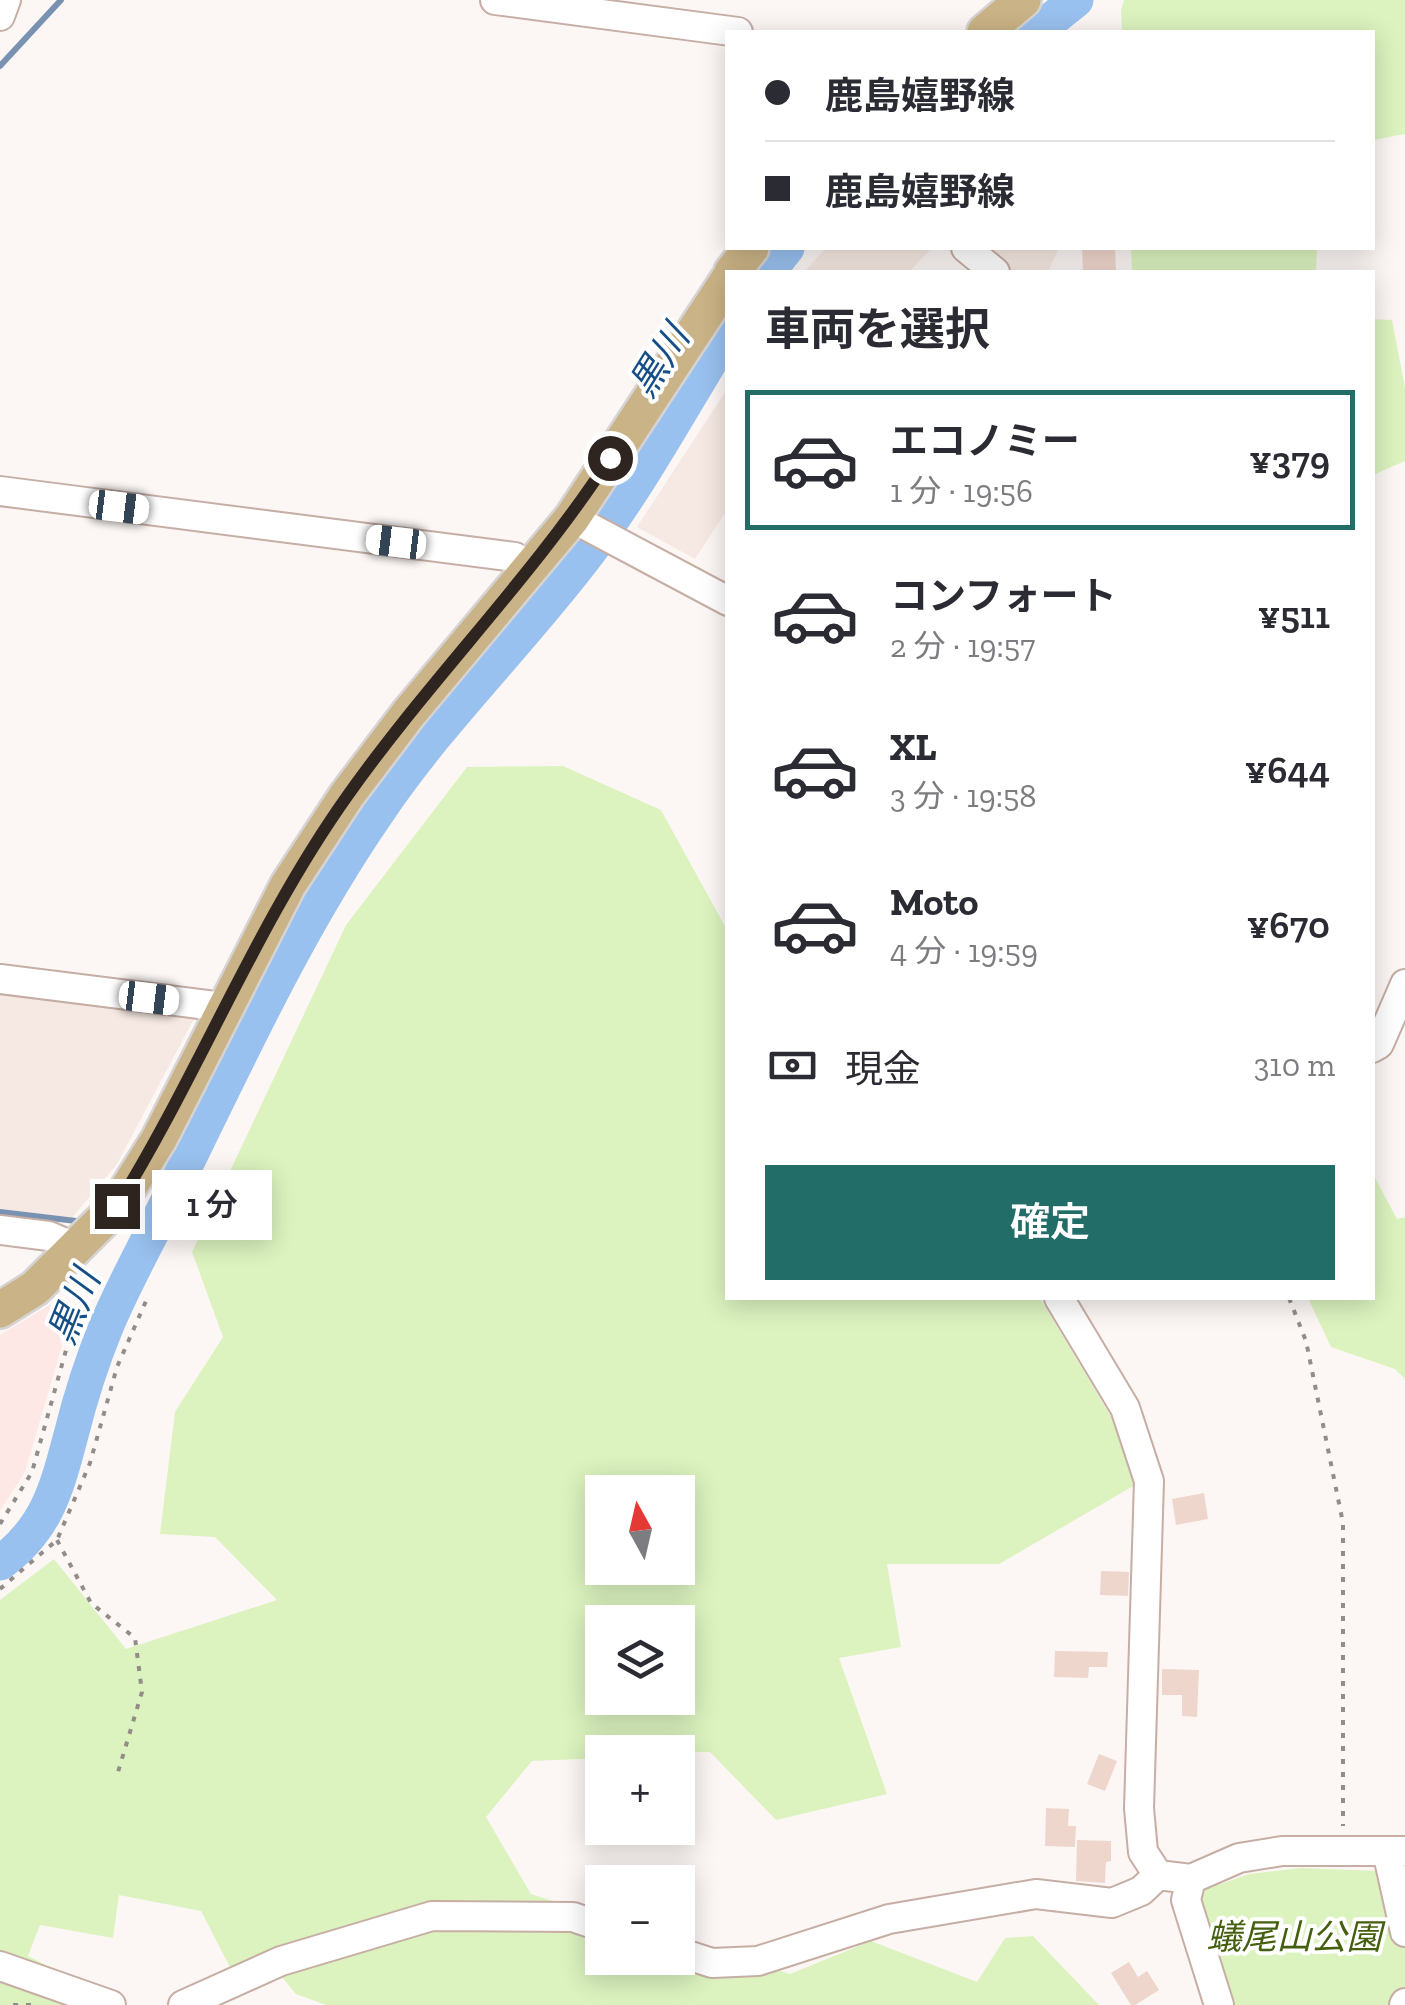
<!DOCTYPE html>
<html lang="ja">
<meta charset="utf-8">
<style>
:root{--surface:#fff;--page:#f7f7f7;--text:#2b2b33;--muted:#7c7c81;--line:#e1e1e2;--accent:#236d69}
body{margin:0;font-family:"Zilla Slab","Noto Sans JP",serif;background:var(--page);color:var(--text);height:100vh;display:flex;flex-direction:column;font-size:38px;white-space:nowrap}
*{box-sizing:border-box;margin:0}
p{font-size:32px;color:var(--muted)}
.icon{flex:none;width:55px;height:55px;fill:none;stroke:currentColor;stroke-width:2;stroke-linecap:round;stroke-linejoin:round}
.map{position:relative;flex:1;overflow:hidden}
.drawer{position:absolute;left:725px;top:270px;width:650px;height:1030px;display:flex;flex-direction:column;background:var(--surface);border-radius:0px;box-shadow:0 5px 25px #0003}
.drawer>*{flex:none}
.top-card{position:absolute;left:725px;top:30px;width:650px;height:220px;border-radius:0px;box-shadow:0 5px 25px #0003;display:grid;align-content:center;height:220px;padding:0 40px;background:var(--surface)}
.needle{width:65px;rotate:352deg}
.fabs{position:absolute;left:585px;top:1475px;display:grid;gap:20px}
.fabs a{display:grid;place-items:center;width:110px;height:110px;border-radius:0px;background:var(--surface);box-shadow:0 5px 25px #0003;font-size:50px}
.end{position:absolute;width:45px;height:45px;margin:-22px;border:12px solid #2e2521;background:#fff;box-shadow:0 0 0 5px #fff}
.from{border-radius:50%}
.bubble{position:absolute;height:70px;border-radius:0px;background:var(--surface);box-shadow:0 5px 25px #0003;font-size:32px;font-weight:600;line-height:70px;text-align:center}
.car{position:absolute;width:30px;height:60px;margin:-30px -15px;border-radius:12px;box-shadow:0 0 8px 2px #0007;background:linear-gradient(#fff 24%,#345 0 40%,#fff 0 76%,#345 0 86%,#fff 0)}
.top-card b{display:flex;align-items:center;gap:35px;height:95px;font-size:38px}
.top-card b+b{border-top:2px solid var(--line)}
.top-card i{width:25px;height:25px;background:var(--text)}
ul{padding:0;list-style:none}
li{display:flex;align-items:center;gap:30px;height:140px;margin:0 20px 15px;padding:0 20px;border:5px solid transparent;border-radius:0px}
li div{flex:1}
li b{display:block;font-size:38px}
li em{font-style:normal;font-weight:600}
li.active{border-color:var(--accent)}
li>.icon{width:90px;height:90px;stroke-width:1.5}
h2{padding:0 40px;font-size:45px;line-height:120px}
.pay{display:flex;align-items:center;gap:25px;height:110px;padding:0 40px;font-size:38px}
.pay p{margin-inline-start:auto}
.button{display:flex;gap:20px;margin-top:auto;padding:20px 40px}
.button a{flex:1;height:115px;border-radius:0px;background:var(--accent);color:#fff;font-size:40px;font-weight:600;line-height:115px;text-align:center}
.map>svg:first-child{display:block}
</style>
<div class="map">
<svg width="1405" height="2005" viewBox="0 0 1405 2005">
<rect width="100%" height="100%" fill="#fcf7f5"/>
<!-- built -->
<path fill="#f6e9e3" d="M826 248H932L909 272H804Z
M976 248H1059L1048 272H1005Z
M727 389V510L695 559 637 527Z
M0 990 196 1015 117 1164 71 1219 0 1210Z"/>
<!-- industrial -->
<path fill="#fee8e6" d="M51 1304 62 1346 25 1472 0 1511V1335Z"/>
<!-- green -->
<path fill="#dcf3bf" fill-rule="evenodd" d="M1124 0H1405V134L1373 140 1372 32H1122L1121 10Z
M1131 248H1317L1316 272H1132Z
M1372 319 1392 320 1405 388V461L1373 475Z
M563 766 661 810 727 930 728 1298H1040L1113 1420 1135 1485 999 1564H887L901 1647 839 1658 887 1794 776 1820 710 1752H602V1758L532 1761 486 1817 531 1894 602 1916V1958H678V1939L790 1974 871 1941 977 1982 1005 1938 1033 1936 1099 2005H326L296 1994 265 1957 233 1973 201 1911 119 1895 113 1938 40 1925 28 1956 124 2005H0V1600L54 1559 126 1649 277 1600 215 1537 160 1534 175 1412 223 1337 192 1252 346 925 467 767ZM602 1492H678V1568H602ZM602 1622H678V1698H602Z
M1373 1174 1397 1219 1405 1217V1379L1395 1369 1331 1347 1308 1298H1372Z
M1301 1868 1405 1872V2005H1207L1170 1902 1249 1874Z"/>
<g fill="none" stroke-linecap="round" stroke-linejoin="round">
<!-- stream -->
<path stroke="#7992b1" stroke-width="6" d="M0 66 61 0
M0 1212 76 1221"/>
<!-- river -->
<path stroke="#99c1ef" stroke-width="35" d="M1036 32 1076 0
M768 272 787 248
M0 1563C47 1529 57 1488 71 1435 80 1399 92 1361 106 1327 126 1279 153 1232 176 1185 238 1059 297 929 377 813 440 719 523 640 591 549 642 481 683 405 728 332"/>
</g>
<!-- building -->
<path fill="#efd6cc" d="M1082 248H1115L1116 272H1083Z
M1204 1493 1208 1519 1176 1525 1172 1499Z
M1101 1571 1129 1572 1128 1596 1100 1595Z
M1055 1651 1108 1652 1107 1667H1089L1088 1678 1054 1677Z
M1162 1669 1199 1670 1197 1717 1182 1716V1695H1162Z
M1099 1754 1117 1761 1105 1791 1087 1784Z
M1046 1808 1069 1809 1068 1826H1076L1075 1847 1045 1846Z
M1077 1840 1111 1841V1861L1106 1862 1105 1883 1076 1881Z
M1129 1962 1138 1977 1147 1971 1159 1990 1135 2005H1131L1111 1973Z"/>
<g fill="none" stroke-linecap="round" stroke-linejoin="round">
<!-- minor casing -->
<g stroke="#c6aea4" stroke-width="32">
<path id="minor" d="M495 0 738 32
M0 16 6 0
M966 248 995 272
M0 491 515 557 529 568
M572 518 728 601
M0 979 223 1007
M1372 1048 1379 1044 1405 984
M0 1230 49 1236 77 1248
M1059 1298 1125 1408 1149 1481 1139 1808 1143 1852 1158 1875 1191 1879 1239 1858 1282 1851H1405
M1387 1851 1405 1932
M1191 1879 1186 1900 1219 2005
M678 1952 712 1963 758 1961 889 1919 1036 1894 1112 1903 1141 1891 1158 1875
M0 1966 111 2005
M183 2005 281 1961 432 1916 573 1917 602 1927
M1404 2005 1405 2003"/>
</g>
<!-- major casing -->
<g stroke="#d5d3d3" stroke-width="40">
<path id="major" d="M985 32 1023 0
M732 272 751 248
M0 1310 35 1288 117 1206 159 1139 288 885 347 795 409 713 572 518 728 280"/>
</g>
<!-- path -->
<path stroke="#938c89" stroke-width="4" stroke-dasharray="5 8" stroke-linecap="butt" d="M1289 1298 1306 1341 1343 1523V1826
M0 1524 32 1472 68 1343 62 1308 58 1305
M57 1540 91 1603 135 1638 142 1692 118 1772
M0 1589 57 1540 90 1463 117 1367 146 1301
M13 2005H32"/>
<!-- minor -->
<use href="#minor" stroke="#fff" stroke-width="28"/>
<!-- major -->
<use href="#major" stroke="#cab386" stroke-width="35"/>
</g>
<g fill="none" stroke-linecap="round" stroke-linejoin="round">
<!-- route -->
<path stroke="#2e2521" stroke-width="12" d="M117 1206C200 1072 256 924 348 795 430 679 532 578 610 458"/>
</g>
<g text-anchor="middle" stroke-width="8" stroke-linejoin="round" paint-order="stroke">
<!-- park labels -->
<g font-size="35" font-style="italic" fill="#445f0d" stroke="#fff">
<text x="1294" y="1949">蟻尾山公園</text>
</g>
<!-- water labels -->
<g font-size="38" font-style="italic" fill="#164f86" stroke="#fff">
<text transform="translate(659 361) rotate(-58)" y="13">黒川</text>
<text transform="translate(74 1307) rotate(-68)" y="13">黒川</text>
</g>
</g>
</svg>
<div class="fabs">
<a><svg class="needle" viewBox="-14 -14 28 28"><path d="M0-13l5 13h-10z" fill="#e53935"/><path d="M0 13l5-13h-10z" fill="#7c7c81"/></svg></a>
<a><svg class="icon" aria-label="layers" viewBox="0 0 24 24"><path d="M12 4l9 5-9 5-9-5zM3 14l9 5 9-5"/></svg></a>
<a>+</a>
<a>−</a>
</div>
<i class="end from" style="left:610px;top:458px"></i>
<i class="end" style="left:117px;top:1206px"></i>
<div class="bubble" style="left:152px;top:1170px;width:120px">1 分</div>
<i class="car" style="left:119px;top:507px;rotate:97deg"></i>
<i class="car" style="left:396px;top:542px;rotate:277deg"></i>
<i class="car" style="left:149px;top:998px;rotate:97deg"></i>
<div class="top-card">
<b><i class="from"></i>鹿島嬉野線</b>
<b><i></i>鹿島嬉野線</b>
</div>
<section class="drawer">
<h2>車両を選択</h2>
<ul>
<li class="active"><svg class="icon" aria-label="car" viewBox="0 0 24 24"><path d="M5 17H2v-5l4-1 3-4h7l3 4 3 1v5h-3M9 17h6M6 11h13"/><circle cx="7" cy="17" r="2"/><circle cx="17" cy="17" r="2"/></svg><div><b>エコノミー</b><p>1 分 · 19:56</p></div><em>¥379</em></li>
<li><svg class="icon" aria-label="car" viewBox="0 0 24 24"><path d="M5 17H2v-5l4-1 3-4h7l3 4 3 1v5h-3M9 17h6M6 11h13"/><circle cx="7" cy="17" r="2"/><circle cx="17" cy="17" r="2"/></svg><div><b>コンフォート</b><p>2 分 · 19:57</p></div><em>¥511</em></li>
<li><svg class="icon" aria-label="car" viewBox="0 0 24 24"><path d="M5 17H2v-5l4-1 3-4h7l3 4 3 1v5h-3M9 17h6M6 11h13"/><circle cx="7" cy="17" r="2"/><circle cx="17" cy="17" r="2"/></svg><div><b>XL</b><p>3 分 · 19:58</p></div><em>¥644</em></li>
<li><svg class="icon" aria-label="car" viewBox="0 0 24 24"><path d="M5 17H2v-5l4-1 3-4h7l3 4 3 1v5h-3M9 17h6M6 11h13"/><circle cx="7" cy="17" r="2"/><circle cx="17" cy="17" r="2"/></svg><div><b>Moto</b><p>4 分 · 19:59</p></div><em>¥670</em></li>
</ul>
<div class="pay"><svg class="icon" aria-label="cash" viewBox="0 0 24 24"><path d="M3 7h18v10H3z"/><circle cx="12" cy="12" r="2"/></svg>現金<p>310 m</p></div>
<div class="button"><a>確定</a></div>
</section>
</div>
